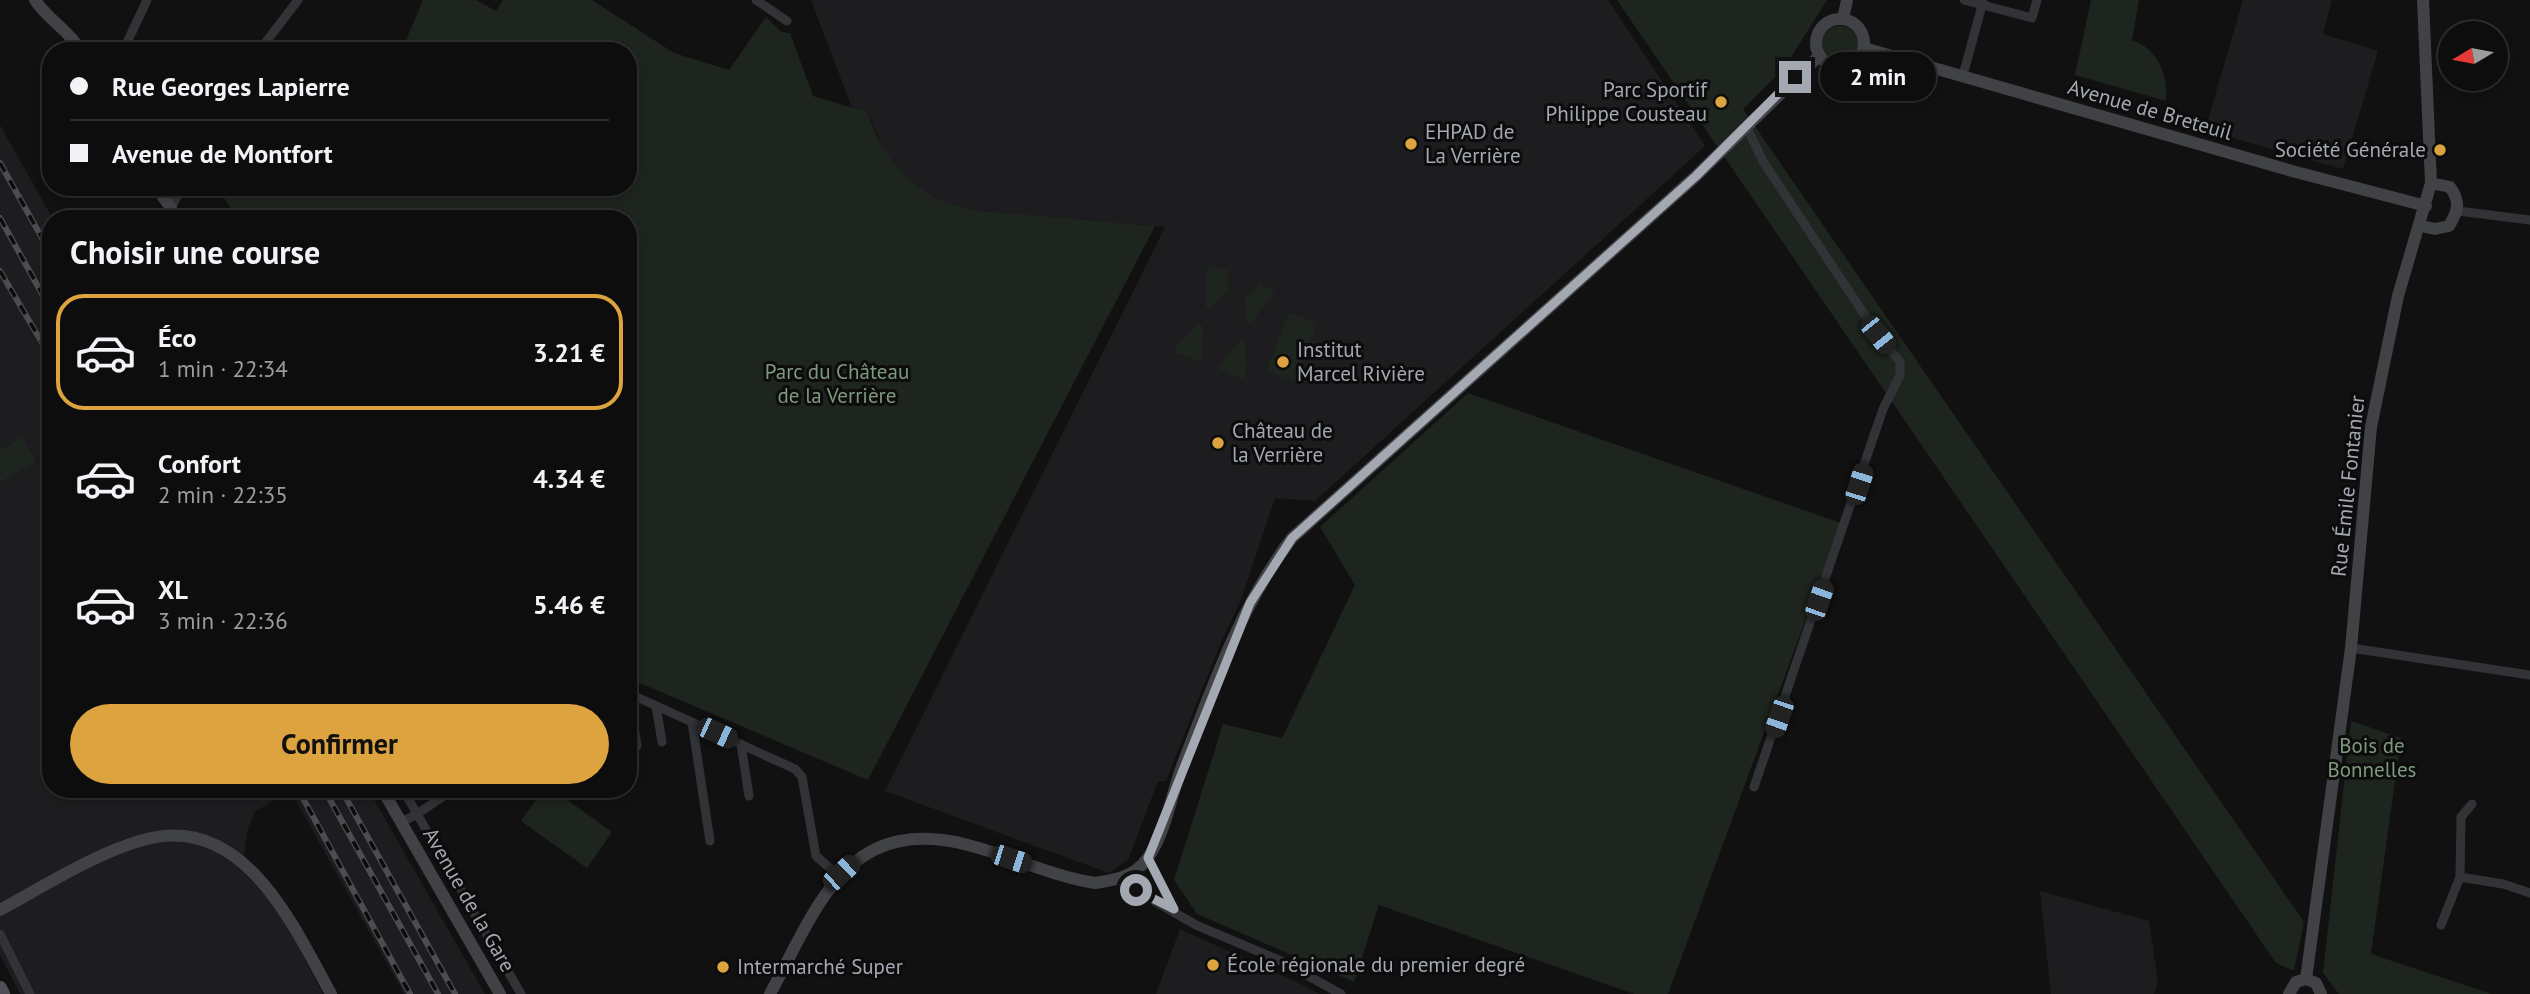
<!DOCTYPE html>
<html lang="fr">
<meta charset="utf-8">
<style>
:root{--surface:#0d0d0e;--page:#1b1b1c;--text:#f1f3f6;--muted:#9a9c9e;--line:#2d2d2e;--accent:#dca33f}
body{margin:0;font-family:"PT Sans",sans-serif;background:var(--page);color:var(--text);height:100vh;display:flex;flex-direction:column;font-size:26px;white-space:nowrap}
*{box-sizing:border-box;margin:0}
p{font-size:23px;color:var(--muted)}
.icon{flex:none;width:38px;height:38px;fill:none;stroke:currentColor;stroke-width:2;stroke-linecap:round;stroke-linejoin:round}
.map{position:relative;flex:1;overflow:hidden}
.side{position:absolute;left:42px;top:210px;width:595px;height:588px;display:flex;flex-direction:column;background:var(--surface);border-radius:28px;box-shadow:0 4px 10px #0003,0 0 0 2px var(--line)}
.side>*{flex:none}
.banner{position:absolute;left:42px;top:42px;width:595px;height:154px;border-radius:28px;box-shadow:0 4px 10px #0003,0 0 0 2px var(--line);display:grid;align-content:center;height:154px;padding:0 28px;background:var(--surface)}
.needle{width:46px;rotate:260deg}
.tools{position:absolute;left:2438px;top:21px;display:grid;gap:14px}
.tools a{display:grid;place-items:center;width:70px;height:70px;border-radius:50%;background:var(--surface);box-shadow:0 4px 10px #0003,0 0 0 2px var(--line);font-size:35px}
.end{position:absolute;width:32px;height:32px;margin:-16px;border:9px solid #a4a8b1;background:#111;box-shadow:0 0 0 4px #111}
.from{border-radius:50%}
.bubble{position:absolute;height:49px;border-radius:24px;background:var(--surface);box-shadow:0 4px 10px #0003,0 0 0 2px var(--line);font-size:23px;font-weight:700;line-height:49px;text-align:center}
.car{position:absolute;width:21px;height:42px;margin:-21px -10px;border-radius:9px;box-shadow:0 0 5px 2px #0007;background:linear-gradient(#222 24%,#8ab4d8 0 40%,#222 0 76%,#8ab4d8 0 86%,#222 0)}
.banner b{display:flex;align-items:center;gap:24px;height:66px;font-size:26px}
.banner b+b{border-top:2px solid var(--line)}
.banner i{width:18px;height:18px;background:var(--text)}
ul{padding:0;list-style:none}
li{display:flex;align-items:center;gap:21px;height:116px;margin:0 14px 10px;padding:0 14px;border:4px solid transparent;border-radius:28px}
li div{flex:1}
li b{display:block;font-size:26px}
li em{font-style:normal;font-weight:700}
li.active{border-color:var(--accent)}
li>.icon{width:63px;height:63px;stroke-width:1.5}
h2{padding:0 28px;font-size:32px;line-height:84px}
.primary-button{display:flex;gap:14px;margin-top:auto;padding:14px 28px}
.primary-button a{flex:1;height:80px;border-radius:42px;background:var(--accent);color:#111;font-size:28px;font-weight:700;line-height:80px;text-align:center}
.map>svg:first-child{display:block}
</style>
<div class="map">
<svg width="2530" height="994" viewBox="0 0 2530 994">
<rect width="100%" height="100%" fill="#111112"/>
<!-- built -->
<path fill="#1d1d1f" d="M811 0H1608L1705 146 1315 501 1275 498 1241 600 1221 642 1166 781H1158L1128 860 1109 873 885 791 1165 227 972 210 950 205 915 187 888 158 867 112 852 108Z
M2243 0H2332L2323 34 2378 51 2343 169 2205 130Z
M0 125 53 219 51 789H368L485 994H404L290 790 255 812 248 828 242 867 282 916 323 994H20L0 955Z
M2040 891 2149 921 2158 982 2154 994H2051Z
M1180 929 1307 987 1319 994H1156Z"/>
<!-- green -->
<path fill="#1e241e" d="M423 0H476L496 11 503 0H592L674 53 729 70 766 17 781 32 790 33 813 96 867 112C886 165 916 198 972 210L1155 226 868 780 628 678V219H239L222 195 206 187H628V51H330L336 42 404 45Z
M1617 0H1827L1785 67 1743 109 2304 922 2294 971 2276 963Z
M2091 0H2139L2132 40C2158 49 2168 74 2166 101L2075 75Z
M1821 45a19 19 0 1 1 38 0a19 19 0 1 1-38 0Z
M1211 265 1229 271 1226 280 1230 289 1209 309 1206 307V272Z
M1259 282 1275 292 1251 323 1246 321 1245 296 1253 293Z
M1289 312 1317 323 1295 382 1266 371Z
M1198 324 1203 326 1202 356 1199 361 1175 352 1177 345Z
M1241 339 1245 341 1246 371 1243 379 1219 369 1221 363Z
M1468 393 1841 523 1668 994H1634L1379 905 1354 982 1197 914 1174 880 1223 724 1282 738 1355 585 1320 527Z
M23 437 36 462 0 482V450Z
M2351 721 2401 738 2371 954 2492 994H2339L2323 973Z
M543 789H552L612 832 587 868 521 821Z"/>
<g fill="none" stroke-linecap="round" stroke-linejoin="round">
<!-- street -->
<path stroke="#323337" stroke-width="9" d="M756 0 787 21
M1964 0 2032 18 2037 0
M123 51 147 0
M259 51 298 0
M1963 75 1983 2
M1747 128 1764 163 1878 335 1900 362V375L1883 409 1754 787
M171 208 182 187
M2458 211 2530 220
M2351 648 2530 675
M628 693 795 769 802 777 816 856 832 870 841 873
M629 693 637 746
M656 706 662 742
M692 722 710 841
M741 744 749 796
M444 789 442 797 417 814 521 994
M402 822 417 814 403 789
M1148 858 1174 910
M2460 877 2503 884 2530 893
M1118 880 1196 925 1281 961 1341 994
M2441 925 2460 877 2461 817 2472 804
M0 934 30 994"/>
<!-- secondary -->
<path stroke="#414246" stroke-width="12" d="M35 0C48 20 69 30 81 51
M1816 43a24 24 0 1 1 48 0a24 24 0 1 1-48 0Z
M1843 19 1847 0
M1864 48 2292 171 2426 206
M156 187 171 208
M2421 226 2435 229 2449 226C2458 211 2461 202 2450 187L2431 183
M382 789 500 994
M0 910C44 886 96 853 143 840 243 811 293 925 331 994
M2306 979 2351 648 2371 427 2398 296 2431 183 2423 0
M770 994C818 906 846 814 968 845 1011 856 1051 876 1095 883 1115 880 1134 877 1147 859 1165 835 1171 797 1181 769 1211 690 1240 606 1292 538L1696 176 1819 56
M2289 994 2296 982 2306 979 2316 983 2321 994"/>
<!-- primary -->
<path stroke="#4f5055" stroke-width="14" d="M0 988 3 994"/>
<!-- rail casing -->
<g stroke="#4b4d51" stroke-width="6">
<path id="rail" d="M0 163 51 254
M0 218 51 310
M0 271 51 358
M298 789 410 994
M324 789 438 994
M341 789 455 994"/>
</g>
<!-- rail -->
<use href="#rail" stroke="#0c0c0d" stroke-width="3.5" stroke-dasharray="10" stroke-linecap="butt"/>
</g>
<g fill="none" stroke-linecap="round" stroke-linejoin="round">
<!-- route -->
<path stroke="#a4a8b1" stroke-width="9" d="M1136 890 1174 909 1148 858 1250 603 1292 538 1696 176 1795 77"/>
</g>
<!-- markers -->
<g fill="#dca33f" stroke="#0c0c0d" stroke-width="2.5">
<circle cx="1721" cy="102" r="7"/>
<circle cx="1411" cy="144" r="7"/>
<circle cx="2440" cy="150" r="7"/>
<circle cx="1283" cy="362" r="7"/>
<circle cx="1218" cy="443" r="7"/>
<circle cx="1213" cy="965" r="7"/>
<circle cx="723" cy="967" r="7"/>
</g>
<g text-anchor="middle" stroke-width="6" stroke-linejoin="round" paint-order="stroke">
<!-- poi labels -->
<g font-size="21" fill="#a4a8b1" stroke="#0c0c0d" text-anchor="start">
<text x="1707" y="97" text-anchor="end">Parc Sportif<tspan x="1707" dy="24">Philippe Cousteau</tspan></text>
<text x="1425" y="139">EHPAD de<tspan x="1425" dy="24">La Verrière</tspan></text>
<text x="2426" y="157" text-anchor="end">Société Générale</text>
<text x="1297" y="357">Institut<tspan x="1297" dy="24">Marcel Rivière</tspan></text>
<text x="1232" y="438">Château de<tspan x="1232" dy="24">la Verrière</tspan></text>
<text x="1227" y="972">École régionale du premier degré</text>
<text x="737" y="974">Intermarché Super</text>
</g>
<!-- street labels -->
<g font-size="21" fill="#a4a8b1" stroke="#0c0c0d">
<text transform="translate(2150 110) rotate(16)" y="7">Avenue de Breteuil</text>
<text transform="translate(2348 486) rotate(-84)" y="7">Rue Émile Fontanier</text>
<text transform="translate(469 900) rotate(60)" y="7">Avenue de la Gare</text>
</g>
<!-- park labels -->
<g font-size="21" fill="#7d9a7e" stroke="#0c0c0d">
<text x="837" y="379">Parc du Château<tspan x="837" dy="24">de la Verrière</tspan></text>
<text x="2372" y="753">Bois de<tspan x="2372" dy="24">Bonnelles</tspan></text>
</g>
</g>
</svg>
<div class="tools">
<a><svg class="needle" viewBox="-14 -14 28 28"><path d="M0-13l5 13h-10z" fill="#e53935"/><path d="M0 13l5-13h-10z" fill="#9a9c9e"/></svg></a>
</div>
<i class="end from" style="left:1136px;top:890px"></i>
<i class="end" style="left:1795px;top:77px"></i>
<div class="bubble" style="left:1820px;top:52px;width:116px">2 min</div>
<i class="car" style="left:1878px;top:335px;rotate:141deg"></i>
<i class="car" style="left:1859px;top:484px;rotate:18deg"></i>
<i class="car" style="left:1819px;top:600px;rotate:19deg"></i>
<i class="car" style="left:1779px;top:717px;rotate:199deg"></i>
<i class="car" style="left:717px;top:733px;rotate:115deg"></i>
<i class="car" style="left:1011px;top:859px;rotate:108deg"></i>
<i class="car" style="left:841px;top:873px;rotate:47deg"></i>
<div class="banner">
<b><i class="from"></i>Rue Georges Lapierre</b>
<b><i></i>Avenue de Montfort</b>
</div>
<section class="side">
<h2>Choisir une course</h2>
<ul>
<li class="active"><svg class="icon" aria-label="car" viewBox="0 0 24 24"><path d="M5 17H2v-5l4-1 3-4h7l3 4 3 1v5h-3M9 17h6M6 11h13"/><circle cx="7" cy="17" r="2"/><circle cx="17" cy="17" r="2"/></svg><div><b>Éco</b><p>1 min · 22:34</p></div><em>3.21 €</em></li>
<li><svg class="icon" aria-label="car" viewBox="0 0 24 24"><path d="M5 17H2v-5l4-1 3-4h7l3 4 3 1v5h-3M9 17h6M6 11h13"/><circle cx="7" cy="17" r="2"/><circle cx="17" cy="17" r="2"/></svg><div><b>Confort</b><p>2 min · 22:35</p></div><em>4.34 €</em></li>
<li><svg class="icon" aria-label="car" viewBox="0 0 24 24"><path d="M5 17H2v-5l4-1 3-4h7l3 4 3 1v5h-3M9 17h6M6 11h13"/><circle cx="7" cy="17" r="2"/><circle cx="17" cy="17" r="2"/></svg><div><b>XL</b><p>3 min · 22:36</p></div><em>5.46 €</em></li>
</ul>
<div class="primary-button"><a>Confirmer</a></div>
</section>
</div>
